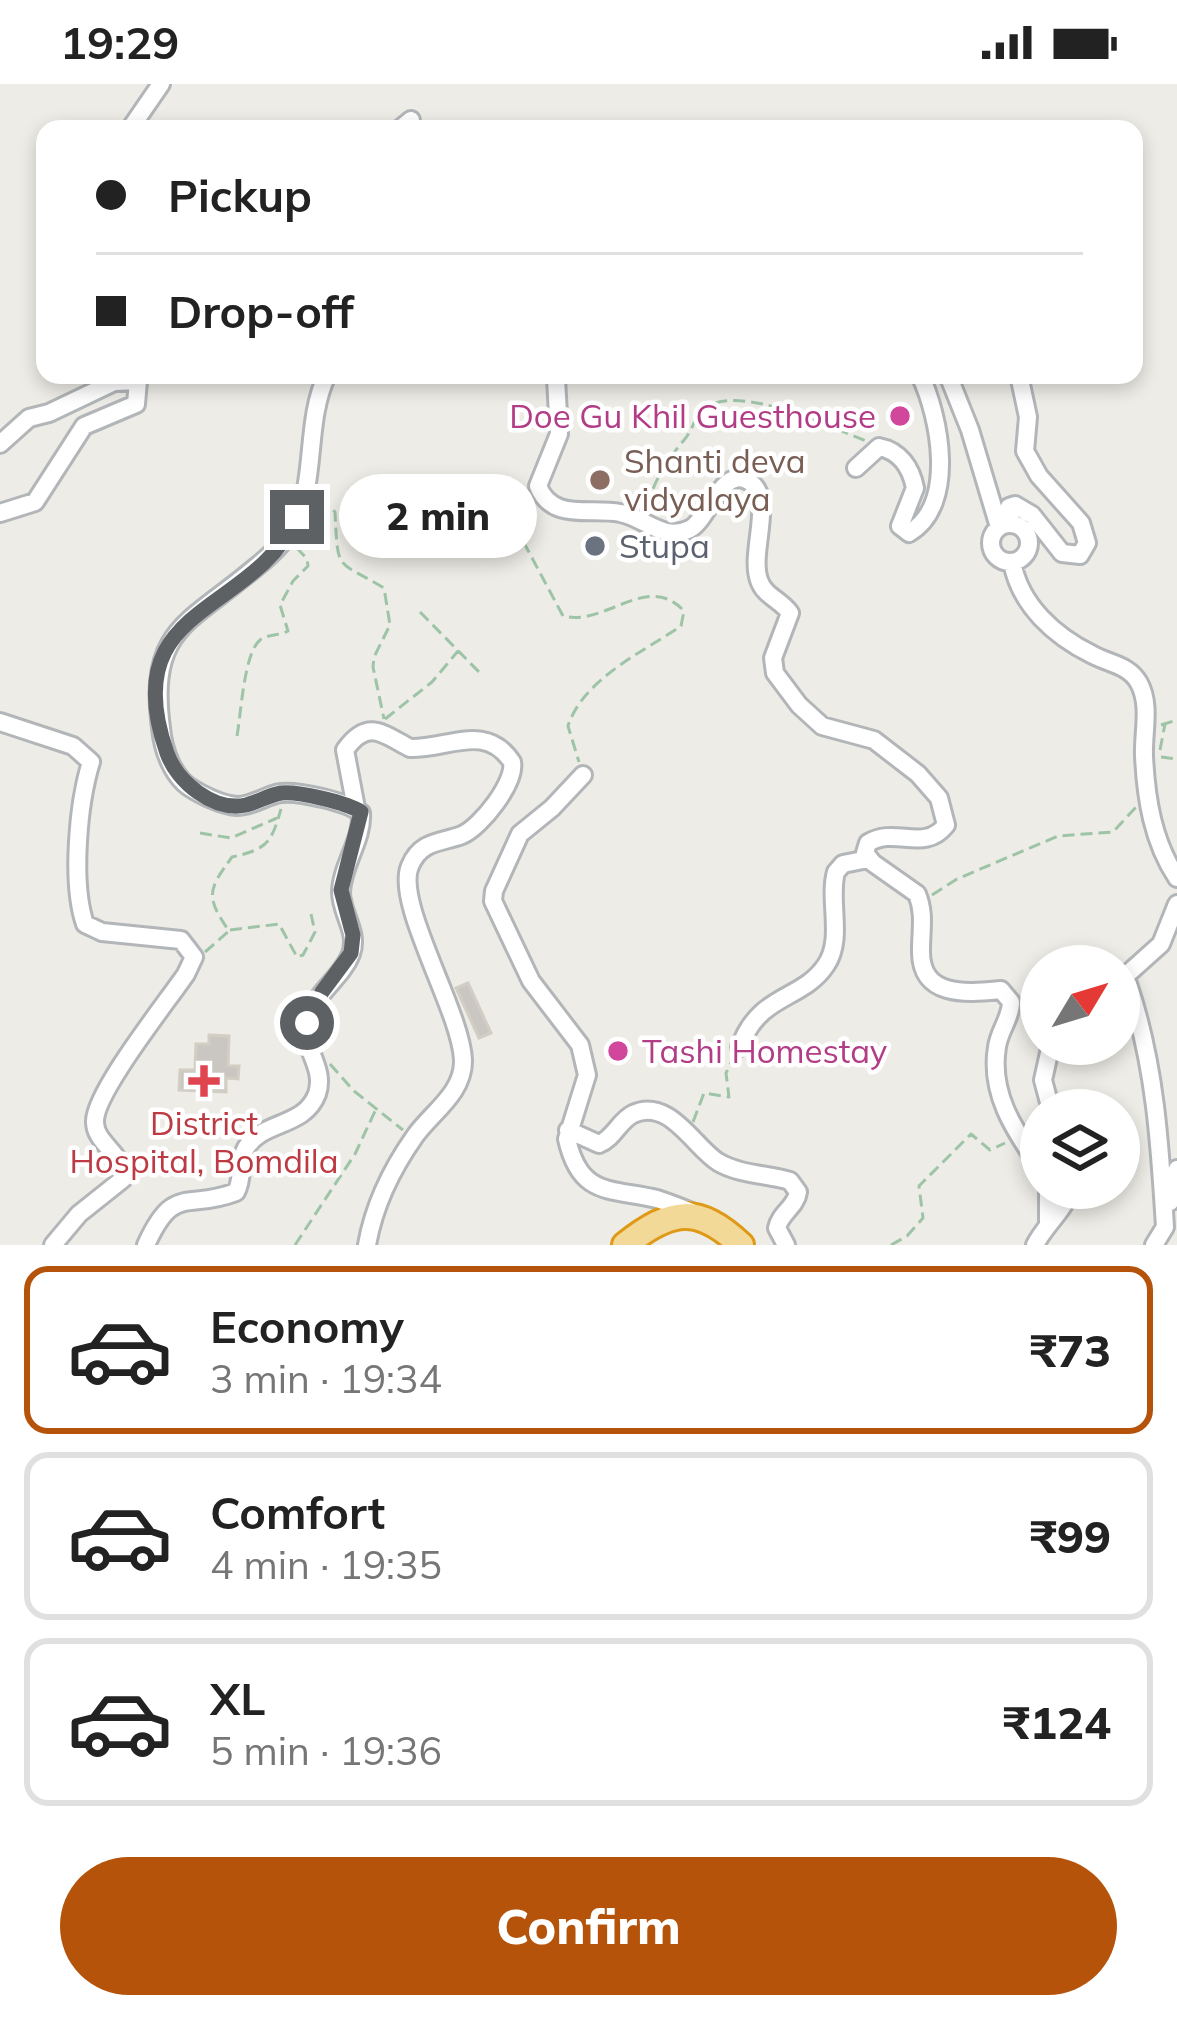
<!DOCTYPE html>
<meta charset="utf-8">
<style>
:root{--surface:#fff;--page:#f6f6f6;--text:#222;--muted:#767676;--line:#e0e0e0;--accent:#b45309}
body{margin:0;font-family:Mulish,sans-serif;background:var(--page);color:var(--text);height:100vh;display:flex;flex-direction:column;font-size:45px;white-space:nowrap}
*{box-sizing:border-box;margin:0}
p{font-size:39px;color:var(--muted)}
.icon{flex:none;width:66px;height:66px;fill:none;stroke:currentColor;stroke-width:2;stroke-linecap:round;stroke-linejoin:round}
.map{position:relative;height:1161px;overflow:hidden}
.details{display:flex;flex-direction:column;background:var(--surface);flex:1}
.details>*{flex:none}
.hud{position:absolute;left:36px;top:36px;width:1107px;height:264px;border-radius:24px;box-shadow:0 6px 18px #0003;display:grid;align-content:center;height:264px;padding:0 60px;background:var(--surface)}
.needle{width:78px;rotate:52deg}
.controls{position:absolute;left:1020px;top:861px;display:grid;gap:24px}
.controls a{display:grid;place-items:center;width:120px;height:120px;border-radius:50%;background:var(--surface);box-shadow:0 6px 18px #0003;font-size:60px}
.end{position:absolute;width:54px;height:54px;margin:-27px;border:15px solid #5d6164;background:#fff;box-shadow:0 0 0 6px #fff}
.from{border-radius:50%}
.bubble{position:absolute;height:84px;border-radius:42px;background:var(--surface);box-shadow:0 6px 18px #0003;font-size:39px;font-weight:800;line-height:84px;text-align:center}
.hud b{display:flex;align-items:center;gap:42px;height:114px;font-size:45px}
.hud b+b{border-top:3px solid var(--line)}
.hud i{width:30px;height:30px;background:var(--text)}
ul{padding:21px 0 0;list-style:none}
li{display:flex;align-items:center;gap:36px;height:168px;margin:0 24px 18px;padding:0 36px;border:6px solid var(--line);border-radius:24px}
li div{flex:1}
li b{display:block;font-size:45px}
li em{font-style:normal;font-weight:800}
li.on{border-color:var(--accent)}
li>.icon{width:108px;height:108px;stroke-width:1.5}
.action{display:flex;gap:24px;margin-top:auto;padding:24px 60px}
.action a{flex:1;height:138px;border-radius:72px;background:var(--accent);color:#fff;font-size:48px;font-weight:800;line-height:138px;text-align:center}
.status{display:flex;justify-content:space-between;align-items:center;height:84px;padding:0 60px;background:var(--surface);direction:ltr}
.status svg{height:33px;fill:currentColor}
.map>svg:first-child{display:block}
</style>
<div class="status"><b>19:29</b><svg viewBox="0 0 49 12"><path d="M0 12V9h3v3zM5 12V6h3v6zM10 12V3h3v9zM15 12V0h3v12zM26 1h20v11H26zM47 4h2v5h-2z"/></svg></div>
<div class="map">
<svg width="1177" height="1161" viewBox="0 0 1177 1161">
<rect width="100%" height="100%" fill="#eeece6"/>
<!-- building -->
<path fill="#cac7c2" stroke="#d2cec4" stroke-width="3" d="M468 899 491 949 479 954 456 904Z
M209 951 229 952 228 982H239L238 995 226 994V1008L179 1006 180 986H195L196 960H209Z"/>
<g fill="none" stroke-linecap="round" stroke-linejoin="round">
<!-- minor casing -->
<g stroke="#b3b6b9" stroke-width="22">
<path id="minor" d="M130 45 161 0
M400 45 411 36
M948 291 970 346 999 443
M556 294 559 350 538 402C552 438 590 423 620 429 644 433 663 458 690 445 708 436 723 379 750 398 775 415 749 468 759 496 764 512 781 516 790 529L773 574 775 589 799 621 822 642 874 656 918 690 939 714 946 741C924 769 896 742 868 759L865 769 873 779 917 810C925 829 921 846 921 866 920 915 969 909 1001 906L1011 918C1011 934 999 947 997 963 989 1011 1016 1048 1041 1085
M0 360 29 334 49 329 114 298 138 297 136 320 84 342 35 418 0 429
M856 384 879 363C900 367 911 384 915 404L900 442 909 449C957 421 940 333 920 291
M1011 439 1009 423 1015 421 1032 431 1062 469 1080 471 1087 459 1081 439 1039 392 1025 367 1028 333 1019 291
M991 459a19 19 0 1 1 38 0a19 19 0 1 1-38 0Z
M1012 478C1020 521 1054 552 1093 571 1110 580 1129 581 1139 599 1151 621 1143 648 1144 672 1146 715 1153 758 1177 794
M0 638 73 662 91 678C78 720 71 799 85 840L102 848 181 856 194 873 186 890C167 918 95 1008 95 1037 94 1060 126 1070 123 1095L79 1130 53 1161
M583 691 552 724 520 750 494 807 493 817 531 897 580 961 587 991 567 1055C580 1113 610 1104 657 1115 669 1119 682 1124 694 1129
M356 724 345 666C368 634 383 650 410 664 448 665 486 638 512 678 516 698 481 743 462 751 441 759 421 756 410 782 394 819 461 927 463 976 464 1009 431 1029 415 1052 391 1086 374 1121 367 1161
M1122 895 1161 860 1177 820
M1119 896 1128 900C1155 979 1160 1061 1165 1143L1154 1161
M740 963C759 909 802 917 826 881 844 855 828 816 836 788L843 780 868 775
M1051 1026 1043 996 1051 960
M568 1046 599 1060C614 1054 619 1037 633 1030 669 1013 694 1063 718 1078 740 1091 767 1090 790 1097L798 1108C796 1123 780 1129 777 1144L786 1161
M1170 1118 1177 1085
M1048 1138V1104
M146 1161C174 1099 187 1127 236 1108 244 1094 238 1078 246 1064 263 1036 304 1044 317 1010 326 983 302 966 307 939 312 910 341 896 351 870 359 848 341 830 341 808 342 780 363 756 361 729 348 718 299 707 281 709 266 711 253 722 237 722 223 721 206 713 194 706 173 695 163 666 161 644 148 544 189 540 256 483 270 472 284 459 293 443 318 397 304 339 327 291
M1035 1161C1045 1141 1066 1125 1071 1104"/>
</g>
<!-- highway casing -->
<g stroke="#de9a16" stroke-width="30">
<path id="highway" d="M625 1161C672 1124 698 1121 741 1161"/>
</g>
<!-- path -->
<path stroke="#9ec4a8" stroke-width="3" stroke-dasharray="12 6" stroke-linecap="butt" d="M320 414 335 428C338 490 336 475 384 504L390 541 374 573 373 583 384 635
M648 422C653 397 668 375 684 356 693 346 694 333 704 325 737 298 831 343 866 357
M515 442 563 532C606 543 647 487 684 527L681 542C643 568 583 595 568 642L579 678
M420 528 479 588
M385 635 432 598 458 567
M1161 641 1177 636
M237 652C241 630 244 569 260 556 267 550 279 552 288 547L280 521 293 497 308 482 307 475 296 463
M1160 666 1165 640
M1161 673 1177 675
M200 749 231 754 277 734
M932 811 957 795 1058 752 1113 748 1136 723
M230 846 279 840 297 873 303 871 315 848 311 830
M205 868 229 847C205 812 208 806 232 773 267 765 271 760 281 725
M330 980 354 1007 403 1046
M693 1038 704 1009 729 1013 726 989 733 975
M295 1161 355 1070 377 1023
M891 1161 907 1152 923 1134 919 1102 971 1050 990 1066 1005 1059"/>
<!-- minor -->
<use href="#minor" stroke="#fff" stroke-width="16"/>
<!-- highway -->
<use href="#highway" stroke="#f3d998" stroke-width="24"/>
</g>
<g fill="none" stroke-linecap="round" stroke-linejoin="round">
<!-- route -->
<path stroke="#5d6164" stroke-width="15" d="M297 433C253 532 114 519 167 669 177 698 214 728 246 721 258 718 269 711 281 709 298 707 348 719 361 728L341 806 353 851 351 869 322 908 307 939"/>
</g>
<!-- markers -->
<g fill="#d1479c" stroke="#fff" stroke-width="4.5">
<circle cx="900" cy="332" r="12"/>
<circle cx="618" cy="967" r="12"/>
</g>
<circle fill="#8d6e63" stroke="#fff" stroke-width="4.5" cx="600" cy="396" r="12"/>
<circle fill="#6b7280" stroke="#fff" stroke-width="4.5" cx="595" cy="462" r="12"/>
<path fill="#e0444e" stroke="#fff" stroke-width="4.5" d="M198 979h12v12h12v12h-12v12h-12v-12h-12v-12h12z"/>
<g text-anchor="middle" stroke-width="9" stroke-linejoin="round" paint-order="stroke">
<!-- hotel labels -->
<g font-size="33" fill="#b23c85" stroke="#fff" text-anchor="end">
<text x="876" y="344">Doe Gu Khil Guesthouse</text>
<text x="642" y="979" text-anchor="start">Tashi Homestay</text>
</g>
<!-- education labels -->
<g font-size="33" fill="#785e54" stroke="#fff" text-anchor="start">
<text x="624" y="389">Shanti deva<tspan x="624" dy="38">vidyalaya</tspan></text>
</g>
<!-- worship labels -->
<g font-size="33" fill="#5b616d" stroke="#fff" text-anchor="start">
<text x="619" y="474">Stupa</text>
</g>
<!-- health labels -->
<g font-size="33" fill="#be3a42" stroke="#fff">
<text x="204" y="1051">District<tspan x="204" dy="38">Hospital, Bomdila</tspan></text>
</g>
</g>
</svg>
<div class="controls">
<a><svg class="needle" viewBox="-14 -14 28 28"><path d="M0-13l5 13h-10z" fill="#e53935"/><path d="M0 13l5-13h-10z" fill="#767676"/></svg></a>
<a><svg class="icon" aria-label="layers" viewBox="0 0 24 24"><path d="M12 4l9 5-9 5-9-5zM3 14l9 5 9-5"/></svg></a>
</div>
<i class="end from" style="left:307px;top:939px"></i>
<i class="end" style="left:297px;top:433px"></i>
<div class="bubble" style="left:339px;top:390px;width:198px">2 min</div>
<div class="hud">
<b><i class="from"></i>Pickup</b>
<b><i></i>Drop-off</b>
</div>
</div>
<section class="details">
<ul>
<li class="on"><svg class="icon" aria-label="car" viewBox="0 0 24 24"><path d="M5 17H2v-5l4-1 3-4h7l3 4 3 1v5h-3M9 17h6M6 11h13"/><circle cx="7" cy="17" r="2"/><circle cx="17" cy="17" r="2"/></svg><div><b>Economy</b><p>3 min · 19:34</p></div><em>₹73</em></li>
<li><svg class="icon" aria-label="car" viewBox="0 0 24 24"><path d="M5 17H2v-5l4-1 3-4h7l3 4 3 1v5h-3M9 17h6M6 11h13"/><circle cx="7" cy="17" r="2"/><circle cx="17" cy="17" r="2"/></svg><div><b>Comfort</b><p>4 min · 19:35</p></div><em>₹99</em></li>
<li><svg class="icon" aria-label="car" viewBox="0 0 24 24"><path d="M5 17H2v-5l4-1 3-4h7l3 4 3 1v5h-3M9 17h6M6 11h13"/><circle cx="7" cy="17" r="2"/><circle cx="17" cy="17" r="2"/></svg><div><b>XL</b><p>5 min · 19:36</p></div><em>₹124</em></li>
</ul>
<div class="action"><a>Confirm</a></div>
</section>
